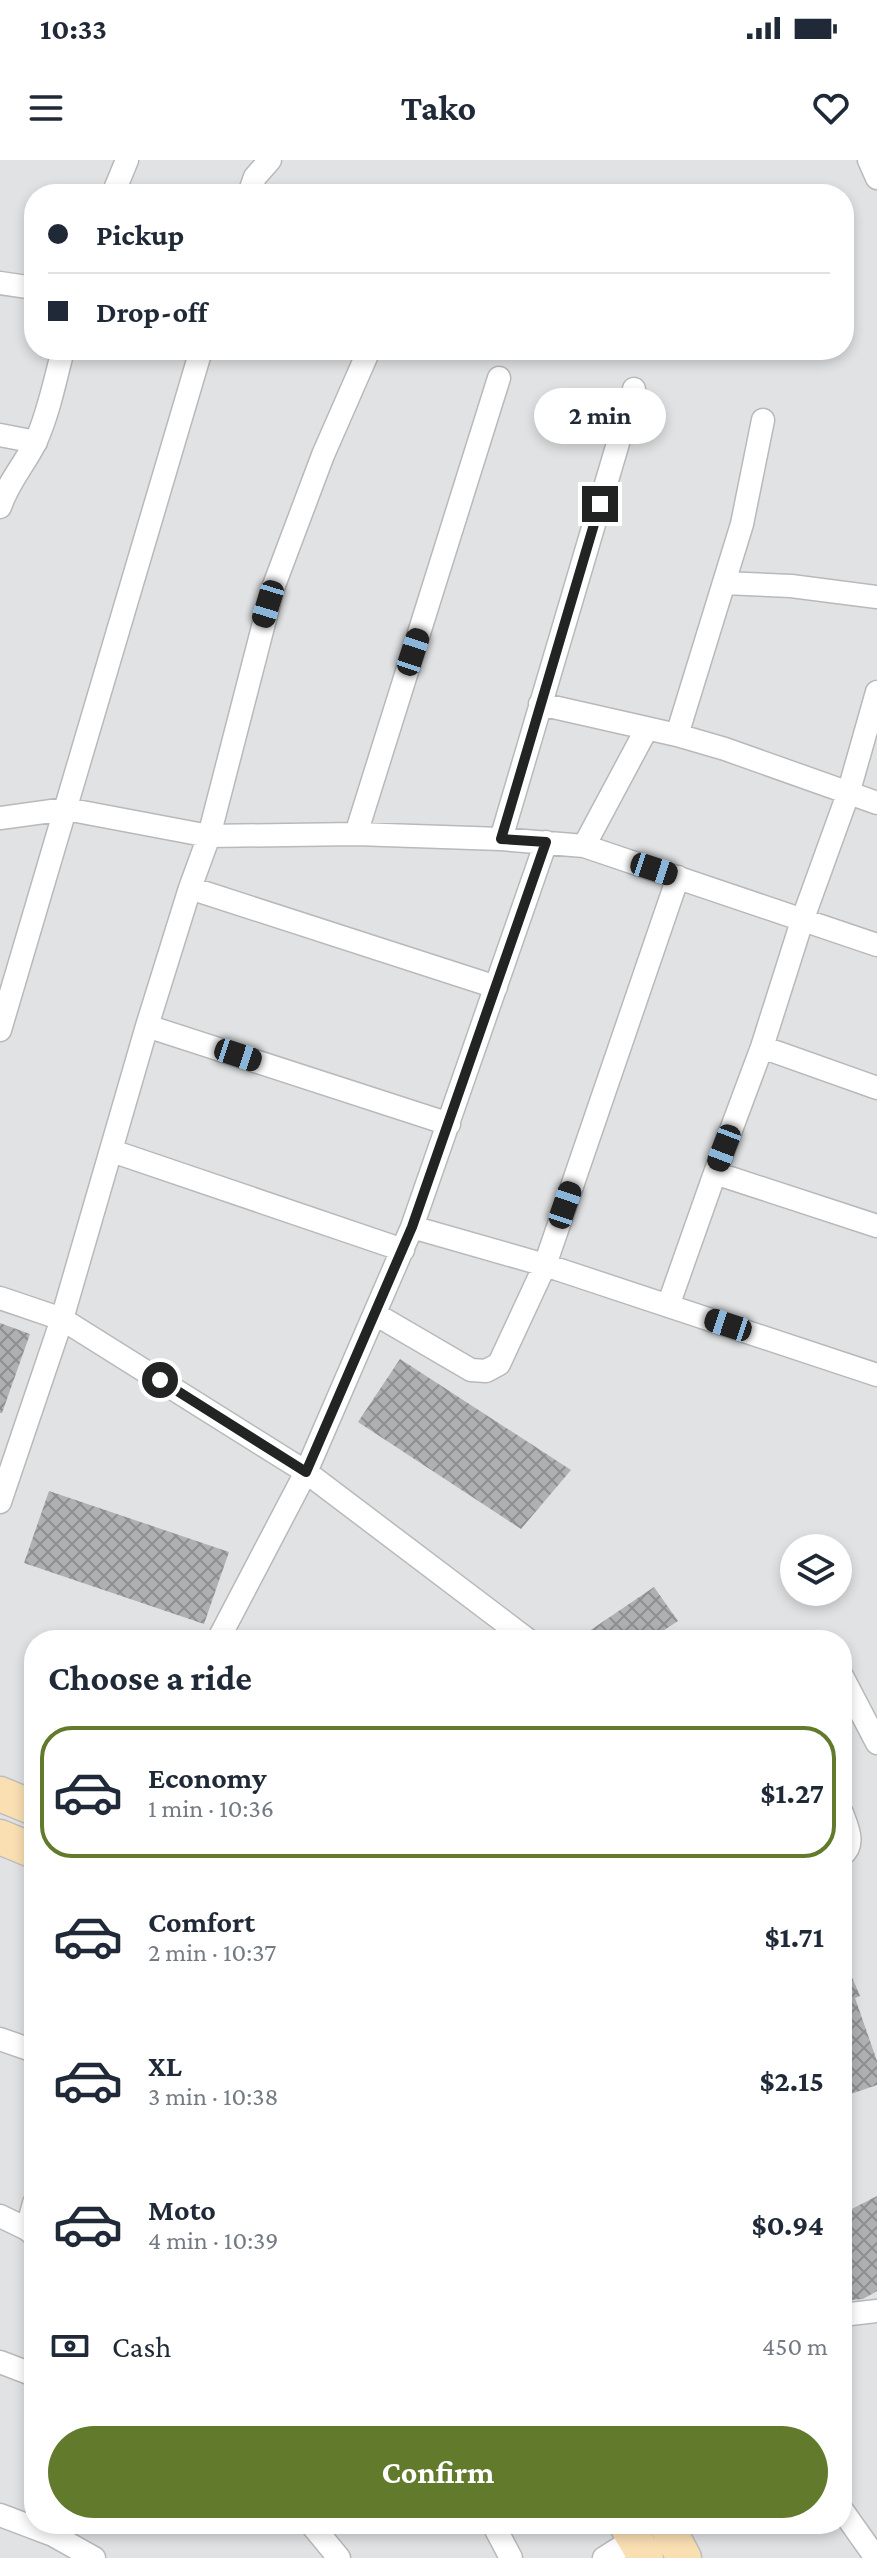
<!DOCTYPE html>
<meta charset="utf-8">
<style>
:root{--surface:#fff;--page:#f2f2f3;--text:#1f2937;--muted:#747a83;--line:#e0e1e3;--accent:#617a2c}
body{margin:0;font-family:"Crimson Pro",serif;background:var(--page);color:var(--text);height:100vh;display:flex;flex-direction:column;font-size:30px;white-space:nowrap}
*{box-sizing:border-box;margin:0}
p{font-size:26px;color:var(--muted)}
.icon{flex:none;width:44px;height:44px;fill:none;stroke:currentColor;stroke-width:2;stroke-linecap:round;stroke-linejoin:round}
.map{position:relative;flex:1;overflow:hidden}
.drawer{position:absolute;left:24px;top:1470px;width:828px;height:904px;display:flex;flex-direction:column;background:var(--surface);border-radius:32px;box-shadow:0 4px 12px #0003}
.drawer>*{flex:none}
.guide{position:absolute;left:24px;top:24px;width:830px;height:176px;border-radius:32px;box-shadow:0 4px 12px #0003;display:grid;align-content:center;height:176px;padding:0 24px;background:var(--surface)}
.controls{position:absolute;left:780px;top:1374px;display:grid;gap:16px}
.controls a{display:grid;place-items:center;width:72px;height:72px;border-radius:50%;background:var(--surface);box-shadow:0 4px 12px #0003;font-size:40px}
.end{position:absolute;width:36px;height:36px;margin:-18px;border:10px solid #222323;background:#fff;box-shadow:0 0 0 4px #fff}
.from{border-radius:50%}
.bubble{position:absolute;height:56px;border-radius:28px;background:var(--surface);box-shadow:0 4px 12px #0003;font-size:26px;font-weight:700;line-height:56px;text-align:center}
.car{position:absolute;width:24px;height:48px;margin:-24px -12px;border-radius:10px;box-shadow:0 0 6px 2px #0007;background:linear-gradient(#222 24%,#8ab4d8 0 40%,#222 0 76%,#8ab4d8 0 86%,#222 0)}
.guide b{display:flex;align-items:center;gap:28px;height:76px;font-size:30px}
.guide b+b{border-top:2px solid var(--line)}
.guide i{width:20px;height:20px;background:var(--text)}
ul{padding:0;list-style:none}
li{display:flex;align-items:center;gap:24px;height:132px;margin:0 16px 12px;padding:0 8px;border:4px solid transparent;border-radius:32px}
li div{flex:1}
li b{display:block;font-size:30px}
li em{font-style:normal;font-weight:700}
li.on{border-color:var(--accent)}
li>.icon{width:72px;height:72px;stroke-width:1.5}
h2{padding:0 24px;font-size:36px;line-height:96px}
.pay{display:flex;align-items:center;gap:20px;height:88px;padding:0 24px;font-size:30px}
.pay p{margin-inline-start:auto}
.button{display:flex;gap:16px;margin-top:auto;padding:16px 24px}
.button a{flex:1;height:92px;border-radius:48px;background:var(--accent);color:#fff;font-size:32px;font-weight:700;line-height:92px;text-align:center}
.status{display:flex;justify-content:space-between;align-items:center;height:56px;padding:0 40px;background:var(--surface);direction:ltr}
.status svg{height:22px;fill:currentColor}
header{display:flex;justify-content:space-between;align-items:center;height:104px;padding:0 24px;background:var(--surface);font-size:36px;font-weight:700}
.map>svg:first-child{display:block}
</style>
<div class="status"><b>10:33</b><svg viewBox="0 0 49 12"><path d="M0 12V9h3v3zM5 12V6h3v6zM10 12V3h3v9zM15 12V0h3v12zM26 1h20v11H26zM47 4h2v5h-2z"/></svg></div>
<header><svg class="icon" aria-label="menu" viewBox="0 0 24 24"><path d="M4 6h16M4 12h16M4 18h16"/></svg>Tako<svg class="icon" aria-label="heart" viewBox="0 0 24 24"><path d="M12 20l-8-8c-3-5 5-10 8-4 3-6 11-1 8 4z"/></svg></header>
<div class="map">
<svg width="877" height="2398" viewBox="0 0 877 2398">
<defs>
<pattern id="building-cross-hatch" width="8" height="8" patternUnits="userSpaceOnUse" patternTransform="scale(2)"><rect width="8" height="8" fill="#afb0b1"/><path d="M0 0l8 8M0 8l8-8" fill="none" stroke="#8e8f90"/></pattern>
</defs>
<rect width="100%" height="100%" fill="#e1e2e3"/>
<!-- building -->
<path fill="url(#building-cross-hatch)" d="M0 1163 30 1174 2 1253H0Z
M400 1199 571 1310 521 1369 358 1262Z
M49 1331 229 1392 204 1464 24 1403Z
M654 1427 678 1461 649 1480H576Z
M842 1794 860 1836 855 1838 877 1901V1925L842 1937Z
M877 2036V2131L863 2139 850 2140 842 2125V2054Z"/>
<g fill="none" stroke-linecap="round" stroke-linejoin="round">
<!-- minor casing -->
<g stroke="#b9b9ba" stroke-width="25">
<path id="minor" d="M869 0 877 18
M113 34 127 0
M249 34 255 17 270 0
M0 123 34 128
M369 190 323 295 273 428 209 676 190 728 147 866 62 1159 306 1312 528 1480
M0 275 36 282
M0 347C8 322 25 304 36 281 49 252 55 220 63 190
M724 423 791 426 877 437
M540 544 677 575 725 589 877 643
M677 575 742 364 763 260
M0 658 66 649 209 676 356 674 501 679 584 686 877 785
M356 674 499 218
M501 679 634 229
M584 686 646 570
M678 717 545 1105 877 1215
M190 728 496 827
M147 866 449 964
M0 870 201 190
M762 887 877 928
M112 991 403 1090
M715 1013 877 1066
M0 1138 62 1159 0 1342
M668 1146 715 1013 762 887 802 761 848 634 877 532
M375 1154 471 1210 486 1211 499 1204 545 1105 412 1067
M218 1480 306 1312 412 1067 546 682
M842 1516 877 1583
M842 1653C847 1667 856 1684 842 1695
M0 1879 34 1891
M0 2056 27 2069 34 2075
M27 2069 34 2043
M842 2155 877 2151
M0 2202 34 2215
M842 2350 876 2398
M0 2355 53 2375 94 2398
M311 2364 339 2398
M493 2364 511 2398
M604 2398 634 2379"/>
</g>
<!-- primary casing -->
<g stroke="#bdbdbd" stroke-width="37">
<path id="primary" d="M0 1634 34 1648
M0 1677 34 1691
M626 2364 646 2398
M666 2364 684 2398"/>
</g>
<!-- minor -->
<use href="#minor" stroke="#fff" stroke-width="22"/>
<!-- primary -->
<use href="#primary" stroke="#fadfb3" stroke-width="34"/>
</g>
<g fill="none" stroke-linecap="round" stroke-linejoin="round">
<!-- route -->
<path stroke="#222323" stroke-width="10" d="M160 1220 306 1312 412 1067 546 682 501 679 600 344"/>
</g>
</svg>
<div class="controls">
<a><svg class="icon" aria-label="layers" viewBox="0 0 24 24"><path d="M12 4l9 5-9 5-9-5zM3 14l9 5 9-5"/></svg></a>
</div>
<i class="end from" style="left:160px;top:1220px"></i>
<i class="end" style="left:600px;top:344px"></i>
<div class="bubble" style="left:534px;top:228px;width:132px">2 min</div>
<i class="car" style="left:268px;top:444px;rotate:197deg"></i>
<i class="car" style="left:413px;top:492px;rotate:18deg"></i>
<i class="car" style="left:654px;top:709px;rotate:108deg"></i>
<i class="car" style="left:238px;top:895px;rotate:108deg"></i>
<i class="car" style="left:724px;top:988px;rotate:201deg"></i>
<i class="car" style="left:565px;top:1045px;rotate:19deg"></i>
<i class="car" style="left:728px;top:1165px;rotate:288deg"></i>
<div class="guide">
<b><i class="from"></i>Pickup</b>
<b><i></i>Drop-off</b>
</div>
<section class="drawer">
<h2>Choose a ride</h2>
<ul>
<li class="on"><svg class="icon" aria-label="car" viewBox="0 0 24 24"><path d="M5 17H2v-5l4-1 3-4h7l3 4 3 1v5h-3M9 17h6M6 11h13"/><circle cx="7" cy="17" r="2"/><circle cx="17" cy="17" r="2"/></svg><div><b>Economy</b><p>1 min · 10:36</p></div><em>$1.27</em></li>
<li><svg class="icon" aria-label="car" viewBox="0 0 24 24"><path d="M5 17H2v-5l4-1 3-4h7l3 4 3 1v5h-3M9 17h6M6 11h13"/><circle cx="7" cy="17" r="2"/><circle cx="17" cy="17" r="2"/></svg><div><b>Comfort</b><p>2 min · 10:37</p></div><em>$1.71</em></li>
<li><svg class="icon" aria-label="car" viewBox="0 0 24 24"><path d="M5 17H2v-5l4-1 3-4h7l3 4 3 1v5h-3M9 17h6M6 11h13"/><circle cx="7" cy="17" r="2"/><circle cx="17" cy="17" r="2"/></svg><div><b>XL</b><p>3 min · 10:38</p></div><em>$2.15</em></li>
<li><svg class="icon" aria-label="car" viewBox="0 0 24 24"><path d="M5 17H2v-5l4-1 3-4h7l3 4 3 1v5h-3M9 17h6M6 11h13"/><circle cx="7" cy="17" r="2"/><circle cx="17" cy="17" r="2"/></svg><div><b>Moto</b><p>4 min · 10:39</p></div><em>$0.94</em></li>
</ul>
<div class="pay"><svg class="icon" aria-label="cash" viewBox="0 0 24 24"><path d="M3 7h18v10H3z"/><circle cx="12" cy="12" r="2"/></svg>Cash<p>450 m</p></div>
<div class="button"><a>Confirm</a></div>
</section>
</div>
